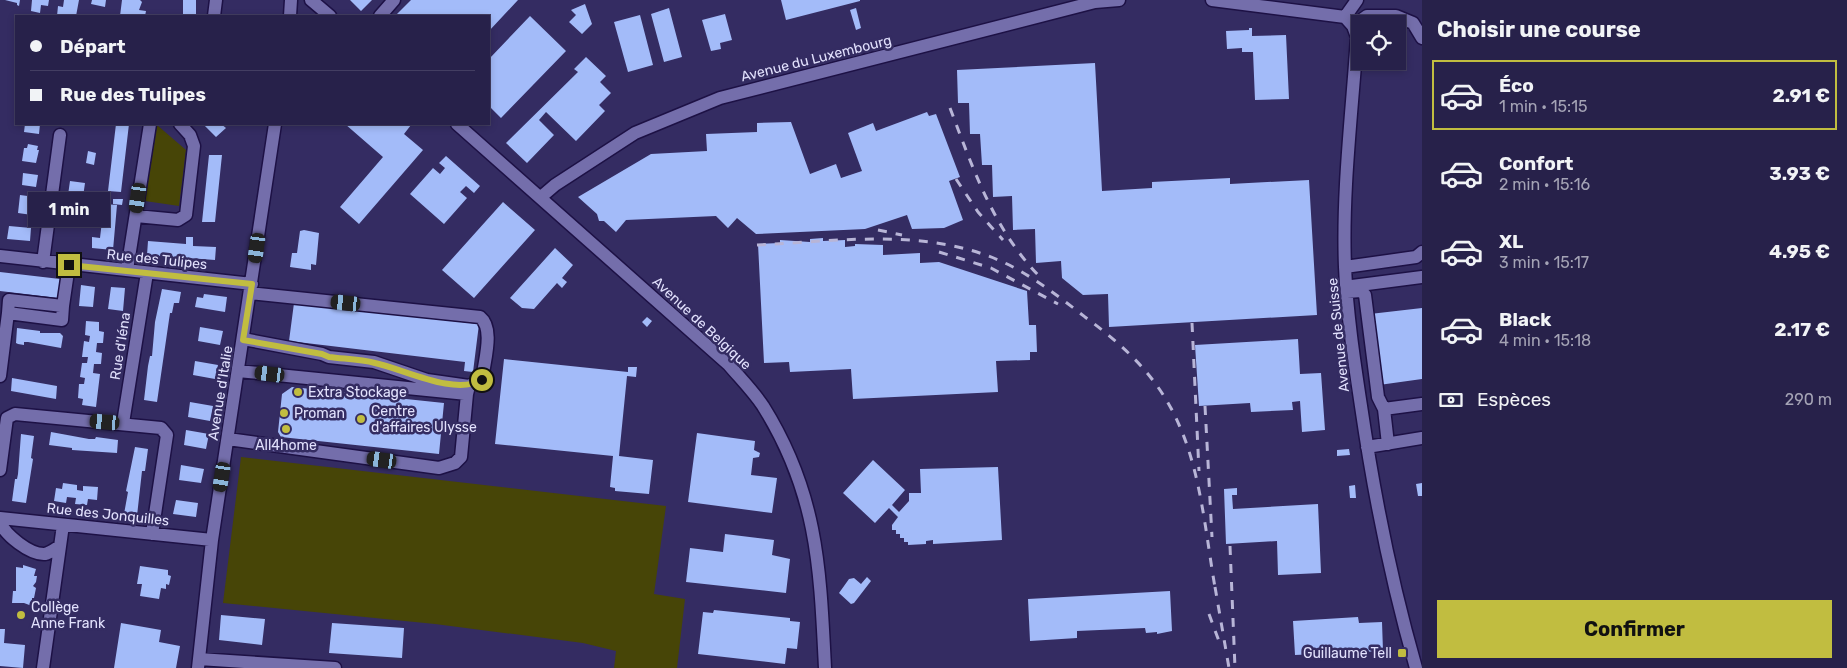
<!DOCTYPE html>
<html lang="fr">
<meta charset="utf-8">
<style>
:root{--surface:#27214a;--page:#332e54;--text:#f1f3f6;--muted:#a4a3b5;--line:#433e62;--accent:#c1bd40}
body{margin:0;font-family:Rubik,sans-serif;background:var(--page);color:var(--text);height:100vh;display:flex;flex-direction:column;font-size:19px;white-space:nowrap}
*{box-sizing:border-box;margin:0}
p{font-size:16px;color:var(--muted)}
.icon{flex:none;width:28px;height:28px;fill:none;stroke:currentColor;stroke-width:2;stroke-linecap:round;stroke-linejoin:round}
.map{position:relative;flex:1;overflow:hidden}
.details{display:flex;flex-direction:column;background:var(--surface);width:425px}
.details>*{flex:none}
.guide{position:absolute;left:15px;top:15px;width:475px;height:110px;border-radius:0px;box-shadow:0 2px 8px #0003,0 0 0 1px var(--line);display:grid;align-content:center;height:110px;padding:0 15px;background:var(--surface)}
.buttons{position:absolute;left:1351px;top:15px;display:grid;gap:10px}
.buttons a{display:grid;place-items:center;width:55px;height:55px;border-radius:0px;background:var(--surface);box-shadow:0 2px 8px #0003,0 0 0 1px var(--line);font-size:25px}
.end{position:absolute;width:22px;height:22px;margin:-11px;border:6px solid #c1bd40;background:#111;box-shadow:0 0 0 2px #111}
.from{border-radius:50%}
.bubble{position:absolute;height:35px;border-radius:0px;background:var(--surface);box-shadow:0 2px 8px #0003,0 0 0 1px var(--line);font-size:16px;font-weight:700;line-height:35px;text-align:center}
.car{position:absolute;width:15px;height:30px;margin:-15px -8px;border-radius:6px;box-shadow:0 0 4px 1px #0007;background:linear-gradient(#222 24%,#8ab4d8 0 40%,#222 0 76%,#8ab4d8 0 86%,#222 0)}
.guide b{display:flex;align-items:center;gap:18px;height:48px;font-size:19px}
.guide b+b{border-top:1px solid var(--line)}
.guide i{width:12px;height:12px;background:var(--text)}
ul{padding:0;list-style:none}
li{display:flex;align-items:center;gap:15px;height:70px;margin:0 10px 8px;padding:0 5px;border:2px solid transparent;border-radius:0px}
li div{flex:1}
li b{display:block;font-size:19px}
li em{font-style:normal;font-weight:700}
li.active{border-color:var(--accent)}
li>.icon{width:45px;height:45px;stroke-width:1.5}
h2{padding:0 15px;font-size:22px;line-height:60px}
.pay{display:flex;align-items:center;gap:12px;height:55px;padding:0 15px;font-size:19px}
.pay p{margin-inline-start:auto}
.action{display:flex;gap:10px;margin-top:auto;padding:10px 15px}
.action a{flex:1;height:58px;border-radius:0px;background:var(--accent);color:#111;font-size:20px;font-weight:700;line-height:58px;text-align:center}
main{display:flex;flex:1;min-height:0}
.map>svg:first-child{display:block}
</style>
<main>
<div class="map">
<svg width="1422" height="668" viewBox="0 0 1422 668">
<rect width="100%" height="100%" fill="#342c62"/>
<!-- green -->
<path fill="#474507" d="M157 125 186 150 179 206 145 201Z
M241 457 666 506 654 594 685 599 677 668H614L616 651 583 643 435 624 223 603Z"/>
<!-- building -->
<path fill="#a3bbf9" d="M5 0H20L19 6 17 5V3Z
M32 0H49L48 6 41 5 40 13 31 11Z
M64 0H79L76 16H57L58 6 63 7Z
M92 0H106L105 7 91 4Z
M122 0H140L142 2 139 10 146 11 145 16H120Z
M183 0H196V16H183Z
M350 0H372L361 11Z
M411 0H518L489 31V16H395Z
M781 0H860V1L786 20Z
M585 4 592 24 582 34 569 22 576 15 571 10Z
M669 8 682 57 664 62 651 14Z
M856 8 861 28 856 30 850 10Z
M725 14 732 40 720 43 721 49 711 51 702 20Z
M640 15 653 65 628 72 614 22Z
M530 16 566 51 501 118 491 108 489 110V59Z
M1249 28H1252V36L1286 35 1289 99 1255 100 1253 52H1242V48L1227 49 1226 31 1249 30Z
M586 57 606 76 600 82 611 93 599 105 605 111 576 141 546 112 539 120 554 135 527 163 506 143 578 72 574 69Z
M1095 63 1102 191 1152 188V182L1230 178V184L1309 180 1317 315 1109 327 1108 294 1083 295 1062 278 1061 261 1036 263 1035 229 1013 230 1012 196 993 197 992 165H982L980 134H970L969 103H958L957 70Z
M927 112 929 116 936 114 960 177 949 181 963 220 944 228 912 229 907 215 865 229 756 234 737 218 728 228 716 216 626 220 616 232 604 221H599L597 214 578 197 651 154 707 151 706 134 757 132V123L791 122 810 174 836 164 841 178 862 171 848 133 873 123 876 131Z
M25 124H40L39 134 24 132Z
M116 124H129L121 192 108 191Z
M203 124H221L226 128 216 137Z
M345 124H409L411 125 404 134 423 150 359 224 340 207 383 157Z
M28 144 38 146 37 150H39L36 163 22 161 24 148H27Z
M88 151 96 153 94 165 86 163Z
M209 155H222L215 222H202Z
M446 156 480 186 474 193 466 186 460 192 467 198 444 224 410 194 433 168 440 174 445 168 439 163Z
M23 173 38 175 36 187 22 185Z
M70 181 85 183 81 211 66 209Z
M20 195 35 197 32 215 18 213Z
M113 199H123L122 205 113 204Z
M503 202 535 230 474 298 442 270Z
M104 204 117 205 113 250 92 248V237L100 238Z
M9 226 31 228 30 241 7 239Z
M304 230 319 233 316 265 311 264V270L290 267 292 253H297L300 231Z
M186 237H193V246L216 247 215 260 147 255 148 241 186 244Z
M823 238V241L845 240V247L855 246V244L883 245V255L920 253V263L939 262 1027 291 1029 325H1036L1037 352H1030V360L996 361 998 392 853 399 851 369 790 372 789 362 764 363 758 244 780 243V240L810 242V239Z
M555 248 573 265 562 278 567 282 562 288 557 283 534 309 522 308 510 298Z
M0 272 60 279 58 298 0 291Z
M81 285 95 287 93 307 79 306Z
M111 287 125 288 123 311 108 309Z
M162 289 181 292 179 303H174L172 313H170L157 402 144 400 148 366 150 356H152L155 322Z
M204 294 227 297 225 312 195 307 197 297 203 298Z
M294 303 479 324 473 372 464 371 465 362 289 341Z
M1422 308V379L1379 385 1370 314Z
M647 317 652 321 647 327 642 322Z
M86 321 99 322V331L104 332 103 343H97L96 352 102 353 101 364H94L93 373 100 374 96 407 82 405 83 399 78 398 79 384H84L85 378 80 377 82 363H87L88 357H82L84 341 89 342 90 336 85 335Z
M200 327 223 331 220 345 198 341Z
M17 328 40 331V333H60L63 336 61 348 28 342H24V345L18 344 16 343Z
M1298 339 1300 374 1321 373 1325 430 1302 432 1300 401 1292 402 1293 410 1251 412 1250 403 1199 406 1195 345Z
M504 359 628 372V367H637L636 377 627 376 619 456 653 460 649 494 615 491V488L610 487 613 456 495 444Z
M195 361 218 365 215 379 193 375Z
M12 378 57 386 56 399 11 391Z
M292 387 444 403 439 454 281 437 278 432 282 394Z
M190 402 213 406 210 421 188 417Z
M186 430 209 434 206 449 184 445Z
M51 432 89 439H95L96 437 118 440 117 453 72 450V448L49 445Z
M697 433 755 441 754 450 760 453 759 457 753 458 751 475 777 478 772 513 688 502Z
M21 434 34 436 31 458 33 459 26 503 12 501 15 479H17L18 474Z
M135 447 148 449 145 471H142L137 516 124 514 128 492 126 491Z
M1349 449 1350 455 1337 456V450Z
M873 460 905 490 892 505 899 512 909 501V493H921L920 469 998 467 1002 540 933 544V540L926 541V544L908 545V542H904V538H900V534H896V530H892V525L898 517 889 508 875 523 843 493Z
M181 465 204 469 201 483 179 480Z
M63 483 77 485V490L83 491V486L98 487 97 500 88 499 87 505 75 504 76 498 67 497 66 503 54 501 56 488 62 489Z
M1422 483V496H1418L1416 484Z
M1355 485 1356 498H1350L1349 486Z
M1237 488V495H1232L1233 509 1318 504 1321 573 1278 575 1277 541 1226 544 1224 489Z
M176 500 198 503 196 517 173 514Z
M725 534 774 540 772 555 790 559 786 593 686 582 690 548 723 552Z
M23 565 36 569 34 576H37L36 582 33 586 36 588 34 598H32V606L24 603H12L13 591H16V567L23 568Z
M140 566 168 570V575L171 576 169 585 166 584V589L161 588 159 599 140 596 142 584H137Z
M867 577 871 581 854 603 851 604 839 593 849 579 854 578 861 584Z
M1170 591 1172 631 1157 634V632L1146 633 1145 628 1077 631V638L1030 641 1028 599Z
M714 610 790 618V621L800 622 797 649 787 648 785 664 698 654 703 612 713 613Z
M221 615 265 619 262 645 219 640Z
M1358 617 1359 623 1382 622 1383 651 1295 655 1293 621Z
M121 623 161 630 159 642 180 646 176 668H114Z
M332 623 404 628 402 658 329 653Z
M0 629H5L4 643 25 645 23 668 0 666Z"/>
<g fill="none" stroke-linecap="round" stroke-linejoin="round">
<!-- minor casing -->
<g stroke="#1d1145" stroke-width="15">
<path id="minor" d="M311 0 330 16
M1212 0 1345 17
M214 16 216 0
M290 16 291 0
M380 16 394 0
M1345 17 1353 26 1357 37C1352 113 1342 191 1345 267 1347 314 1354 360 1361 406 1374 495 1391 581 1416 668
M1345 17 1357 0
M1353 26 1367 16H1396L1413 23 1422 38
M457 124 729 365C740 378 753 391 763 406 818 494 820 568 825 668
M541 197 555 185 635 133 720 98 1095 2 1119 0
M136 216 178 220 186 215 194 146 190 135 180 124
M0 256 252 284
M43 262 60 135
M1345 267 1416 257 1422 252
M127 270 150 124
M1352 286 1422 277
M1347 292 1361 291 1365 295 1378 397 1384 409 1388 444
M250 293 480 317C494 328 485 358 483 374L482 380 469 386 467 394
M63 306 62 320 8 313 9 300 63 306 69 265
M243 339 322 354 329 357 374 362 427 380 469 386
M0 376 8 313
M1384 409 1422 404
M123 423 147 273
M228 439 439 468 455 463 461 457 467 394 238 371
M1367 447 1422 438
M0 470 7 418 15 414 161 428 167 435 152 534
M0 518 212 540
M0 522C5 535 30 555 45 554 50 553 55 549 60 546
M199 659 335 668
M43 668 63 525
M198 668 212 540 275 124"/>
</g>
<!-- minor -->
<use href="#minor" stroke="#746eab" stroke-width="12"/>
<!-- rail -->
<path stroke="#b8b5d7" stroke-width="3" stroke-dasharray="9 9" stroke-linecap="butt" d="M950 108C974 171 994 231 1042 279
M956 179 978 212 1003 240
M878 230 902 235
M757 245C842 241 935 226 1013 267 1039 281 1062 299 1085 317 1126 347 1160 379 1180 427 1202 478 1206 538 1216 593
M939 252 991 268 1058 304
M1192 323 1199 471
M1205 406 1212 537
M1230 546 1235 668
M1215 587 1229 668
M1209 614 1220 644"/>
</g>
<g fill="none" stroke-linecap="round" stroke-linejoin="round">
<!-- route -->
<path stroke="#c1bd40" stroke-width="6" d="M69 265 252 284 243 340 322 354 329 357C344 359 360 359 375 363 404 369 454 396 482 380"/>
</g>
<!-- markers -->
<g fill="#c1bd40" stroke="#342c62" stroke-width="2">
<circle cx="298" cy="392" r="5"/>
<circle cx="284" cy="413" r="5"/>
<circle cx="361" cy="419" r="5"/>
<circle cx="286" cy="429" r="5"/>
<circle cx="21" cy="615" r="5"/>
<rect x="1397" y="648" width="10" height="10" rx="2.5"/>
</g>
<g text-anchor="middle" stroke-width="5" stroke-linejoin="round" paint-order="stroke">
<!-- street labels -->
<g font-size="14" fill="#e2e1fd" stroke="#342c62">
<text transform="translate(816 58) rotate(-14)" y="5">Avenue du Luxembourg</text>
<text transform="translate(157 259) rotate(6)" y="5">Rue des Tulipes</text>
<text transform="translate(702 323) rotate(43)" y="5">Avenue de Belgique</text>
<text transform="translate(1338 335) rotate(-96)" y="5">Avenue de Suisse</text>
<text transform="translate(120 346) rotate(-81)" y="5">Rue d'Iéna</text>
<text transform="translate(220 393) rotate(-81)" y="5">Avenue d'Italie</text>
<text transform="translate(108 514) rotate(6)" y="5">Rue des Jonquilles</text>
</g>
<!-- poi labels -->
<g font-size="14" fill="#e2e1fd" stroke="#342c62" text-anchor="start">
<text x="308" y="397">Extra Stockage</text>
<text x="371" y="416">Centre<tspan x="371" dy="16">d'affaires Ulysse</tspan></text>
<text x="294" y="418">Proman</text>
<text x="286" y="450" text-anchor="middle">All4home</text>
<text x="31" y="612">Collège<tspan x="31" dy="16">Anne Frank</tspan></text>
<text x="1392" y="658" text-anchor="end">Guillaume Tell</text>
</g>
</g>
</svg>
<div class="buttons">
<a><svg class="icon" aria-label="locate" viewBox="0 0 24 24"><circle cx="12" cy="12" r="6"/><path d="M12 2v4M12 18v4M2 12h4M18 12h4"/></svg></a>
</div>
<i class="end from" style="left:482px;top:380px"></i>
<i class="end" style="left:69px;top:265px"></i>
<div class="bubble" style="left:28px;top:192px;width:82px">1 min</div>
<i class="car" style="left:138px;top:198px;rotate:188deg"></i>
<i class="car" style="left:257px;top:248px;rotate:188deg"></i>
<i class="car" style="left:346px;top:303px;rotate:276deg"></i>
<i class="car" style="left:270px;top:374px;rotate:277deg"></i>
<i class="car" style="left:105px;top:422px;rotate:275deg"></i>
<i class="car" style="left:382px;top:460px;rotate:278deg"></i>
<i class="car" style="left:222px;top:477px;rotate:189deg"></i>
<div class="guide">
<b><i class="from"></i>Départ</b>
<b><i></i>Rue des Tulipes</b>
</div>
</div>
<section class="details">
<h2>Choisir une course</h2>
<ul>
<li class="active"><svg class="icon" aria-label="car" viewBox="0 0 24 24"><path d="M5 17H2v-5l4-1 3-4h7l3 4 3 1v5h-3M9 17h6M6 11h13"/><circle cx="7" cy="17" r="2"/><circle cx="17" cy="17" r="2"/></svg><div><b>Éco</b><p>1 min · 15:15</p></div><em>2.91 €</em></li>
<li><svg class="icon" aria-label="car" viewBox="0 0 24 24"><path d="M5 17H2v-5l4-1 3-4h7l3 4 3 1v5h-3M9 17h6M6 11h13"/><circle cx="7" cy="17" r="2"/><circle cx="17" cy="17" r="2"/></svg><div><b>Confort</b><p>2 min · 15:16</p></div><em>3.93 €</em></li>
<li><svg class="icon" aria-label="car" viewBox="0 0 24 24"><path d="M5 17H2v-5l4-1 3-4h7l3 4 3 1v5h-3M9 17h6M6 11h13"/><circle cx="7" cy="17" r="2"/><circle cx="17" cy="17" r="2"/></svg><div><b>XL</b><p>3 min · 15:17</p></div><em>4.95 €</em></li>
<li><svg class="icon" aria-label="car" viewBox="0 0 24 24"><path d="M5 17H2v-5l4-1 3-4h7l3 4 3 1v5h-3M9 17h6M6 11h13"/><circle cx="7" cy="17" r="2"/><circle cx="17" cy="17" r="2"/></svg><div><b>Black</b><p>4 min · 15:18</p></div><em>2.17 €</em></li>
</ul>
<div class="pay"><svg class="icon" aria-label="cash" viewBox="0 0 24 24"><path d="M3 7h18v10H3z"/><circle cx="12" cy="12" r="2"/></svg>Espèces<p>290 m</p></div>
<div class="action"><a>Confirmer</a></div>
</section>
</main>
